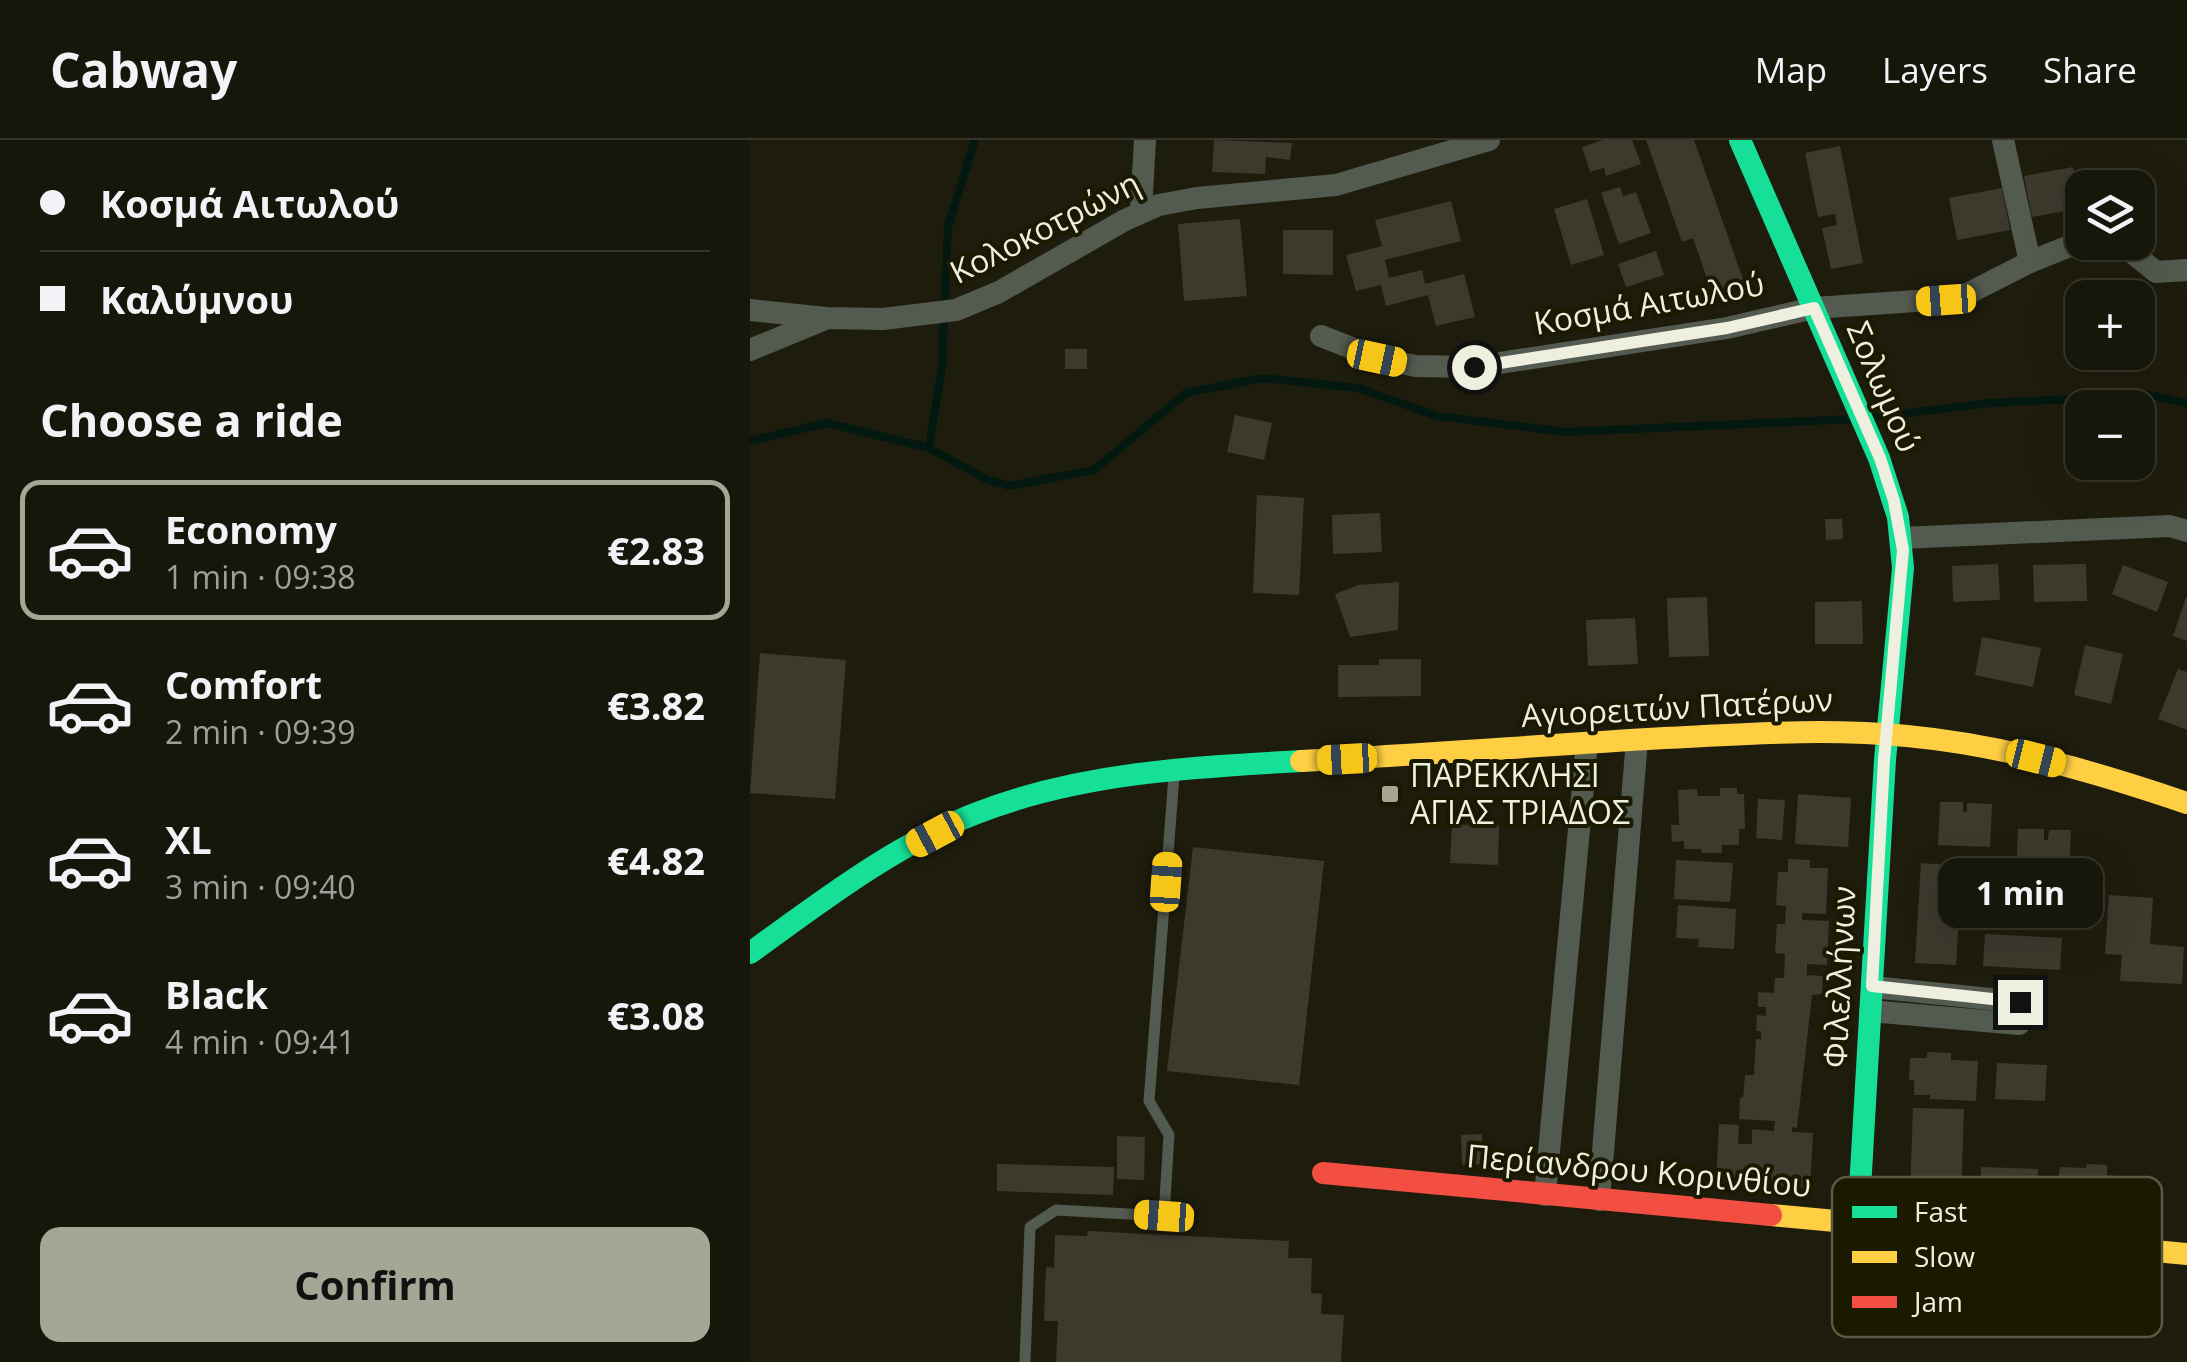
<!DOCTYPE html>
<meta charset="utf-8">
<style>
:root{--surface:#16160a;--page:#1f1f13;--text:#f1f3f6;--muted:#9e9f9c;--line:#35352b;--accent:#a5a695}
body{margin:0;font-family:"Open Sans",sans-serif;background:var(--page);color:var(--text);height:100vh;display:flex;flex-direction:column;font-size:38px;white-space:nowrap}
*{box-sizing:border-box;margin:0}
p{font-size:32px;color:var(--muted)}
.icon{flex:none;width:55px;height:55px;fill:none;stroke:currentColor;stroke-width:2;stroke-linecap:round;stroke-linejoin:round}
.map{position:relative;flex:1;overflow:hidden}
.details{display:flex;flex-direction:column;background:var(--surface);width:750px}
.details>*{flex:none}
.top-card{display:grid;align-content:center;height:220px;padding:0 40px;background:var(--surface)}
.tools{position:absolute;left:1315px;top:30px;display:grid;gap:20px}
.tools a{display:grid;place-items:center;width:90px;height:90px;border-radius:20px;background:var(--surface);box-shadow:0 10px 40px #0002,0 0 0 2px var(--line);font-size:50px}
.end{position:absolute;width:45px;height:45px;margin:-22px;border:12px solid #eeefde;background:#111;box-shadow:0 0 0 5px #111}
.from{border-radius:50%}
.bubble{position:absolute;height:70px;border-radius:20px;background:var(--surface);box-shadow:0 10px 40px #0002,0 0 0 2px var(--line);font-size:32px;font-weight:700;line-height:70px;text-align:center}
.car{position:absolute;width:30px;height:60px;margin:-30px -15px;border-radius:12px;box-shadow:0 0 8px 2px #0007;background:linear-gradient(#f5c518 24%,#345 0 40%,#f5c518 0 76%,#345 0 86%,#f5c518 0)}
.top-card b{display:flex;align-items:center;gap:35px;height:95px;font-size:38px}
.top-card b+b{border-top:2px solid var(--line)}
.top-card i{width:25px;height:25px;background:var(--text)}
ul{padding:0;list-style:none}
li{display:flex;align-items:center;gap:30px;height:140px;margin:0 20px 15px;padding:0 20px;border:5px solid transparent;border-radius:20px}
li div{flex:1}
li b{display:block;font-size:38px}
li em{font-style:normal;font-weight:700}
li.active{border-color:var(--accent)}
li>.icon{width:90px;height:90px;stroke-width:1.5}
h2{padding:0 40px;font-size:45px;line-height:120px}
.button{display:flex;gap:20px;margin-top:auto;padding:20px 40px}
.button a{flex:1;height:115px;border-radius:20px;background:var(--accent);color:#111;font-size:40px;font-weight:700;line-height:115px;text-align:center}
header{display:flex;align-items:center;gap:60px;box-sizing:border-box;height:140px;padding:0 50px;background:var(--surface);border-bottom:2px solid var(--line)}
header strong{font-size:48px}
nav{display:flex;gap:55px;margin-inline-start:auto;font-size:35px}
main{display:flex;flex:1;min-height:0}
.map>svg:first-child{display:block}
</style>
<header>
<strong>Cabway</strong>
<nav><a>Map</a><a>Layers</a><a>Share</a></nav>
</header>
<main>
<section class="details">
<div class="top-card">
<b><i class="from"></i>Κοσμά Αιτωλού</b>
<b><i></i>Καλύμνου</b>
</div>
<h2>Choose a ride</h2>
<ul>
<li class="active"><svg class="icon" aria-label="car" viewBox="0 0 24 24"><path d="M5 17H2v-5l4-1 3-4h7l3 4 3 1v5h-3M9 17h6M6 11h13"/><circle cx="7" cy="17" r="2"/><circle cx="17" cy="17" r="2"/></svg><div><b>Economy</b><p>1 min · 09:38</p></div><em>€2.83</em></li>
<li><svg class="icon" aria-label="car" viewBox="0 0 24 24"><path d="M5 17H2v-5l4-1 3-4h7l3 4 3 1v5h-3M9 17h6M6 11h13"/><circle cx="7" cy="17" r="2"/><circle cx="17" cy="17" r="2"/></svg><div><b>Comfort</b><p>2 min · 09:39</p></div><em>€3.82</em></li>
<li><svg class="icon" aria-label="car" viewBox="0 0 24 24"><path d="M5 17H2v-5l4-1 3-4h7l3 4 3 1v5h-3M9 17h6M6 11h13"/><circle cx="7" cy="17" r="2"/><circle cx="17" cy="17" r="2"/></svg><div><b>XL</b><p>3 min · 09:40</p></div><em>€4.82</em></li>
<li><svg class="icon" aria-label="car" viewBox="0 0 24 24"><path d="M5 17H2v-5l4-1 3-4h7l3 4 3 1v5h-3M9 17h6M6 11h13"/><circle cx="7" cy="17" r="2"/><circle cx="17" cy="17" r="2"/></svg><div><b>Black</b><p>4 min · 09:41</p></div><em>€3.08</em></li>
</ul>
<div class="button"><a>Confirm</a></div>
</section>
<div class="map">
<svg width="1437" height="1222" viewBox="0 0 1437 1222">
<rect width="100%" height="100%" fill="#1e1d0d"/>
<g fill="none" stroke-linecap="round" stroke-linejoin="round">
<!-- stream -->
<path stroke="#031811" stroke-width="8" d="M1118 278 1240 263 1400 255 1437 263
M0 301 77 283 179 308 236 339 259 346 344 330 436 253 512 238 608 248 687 276 816 292 1105 279
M179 308 192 226 198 86 225 0"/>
</g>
<!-- building -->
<path fill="#3c3a2d" d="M464 0 542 3 540 20 516 17 515 34 462 32Z
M853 0H882L891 24 856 36 854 28 840 32 832 7Z
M896 0H944L994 142 962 153 943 98 932 102Z
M1090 6 1113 123 1081 129 1072 88 1087 85 1085 74 1068 77 1055 13Z
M1323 27 1331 68 1282 77 1274 36Z
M870 47 873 56 886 52 901 93 869 104 851 53Z
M1252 48 1260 90 1207 100 1199 58Z
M837 59 854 115 821 125 804 69Z
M701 61 711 101 635 120 639 138 672 130 675 144 714 134 725 177 686 186 678 155 636 166 631 145 606 151 596 115 632 106 625 80Z
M490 79 497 156 434 161 428 84Z
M533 90H583V135L533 134Z
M906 111 914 135 876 147 868 124Z
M315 209H337V229H315Z
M485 275 522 283 514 320 477 312Z
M507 355 554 358 549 455 503 453Z
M630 373 632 412 583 414 582 375Z
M1075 379H1092L1093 399 1076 400Z
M1248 424 1250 460 1203 462 1202 426Z
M1336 424 1337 461 1284 462 1283 425Z
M1373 425 1418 442 1407 472 1362 454Z
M649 442 648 490 600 497 585 454 608 445Z
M957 457 959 516 919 517 917 458Z
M1436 457H1437V501L1423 496Z
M1112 461 1113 504H1065V462Z
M885 478 888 524 838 526 836 480Z
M1232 497 1291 508 1283 547 1225 535Z
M1335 505 1373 514 1361 564 1324 555Z
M10 513 96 520 85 659 0 653Z
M629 519H671V556L588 557V525H629Z
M1428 529 1437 532V590L1408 579Z
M970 648H987V654H994L995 689H989V705H972V713H952L951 709H934V701L922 702 921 685H929L928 650 947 649 948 656H970Z
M1048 654 1101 658 1098 707 1045 704Z
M1008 659 1035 660 1032 700 1006 698Z
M1190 662H1213V672H1217V663L1242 664 1240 707 1188 705Z
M702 684 749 686 748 725 700 723Z
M1268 689H1294V700H1298L1299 690H1321L1319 735 1266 733Z
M443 707 574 721 549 945 417 931Z
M1038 719 1060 720V728H1078L1076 774 1052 773V780L1079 781 1077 825 1057 824V835L1073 836 1072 854 1062 855 1047 988 1042 987V992L1063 993 1060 1048 966 1043 969 984 989 985 988 1004H1002V989L1024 991 1025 981 989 979 990 957 993 958 995 935H1004L1006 899H1011V891H1006L1007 875 1016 876V867H1008V852L1024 853 1025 838H1034L1035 814 1025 813 1027 784H1035L1036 766 1026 765 1028 732H1038Z
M926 720 983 723 980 762 924 759Z
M1171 723 1212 726 1206 825 1165 823Z
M1359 755 1403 758 1400 804 1434 807 1432 844 1370 841 1372 815 1355 814Z
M928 765 986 769 984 809 948 807 949 799 926 798Z
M1235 794 1312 798 1310 830 1233 826Z
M1177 912 1201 913V920L1228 921 1226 961 1180 959V955H1164V940H1159L1160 918H1177Z
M1247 923 1297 925 1295 961 1245 959Z
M1163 968 1214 969 1211 1056 1160 1054Z
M732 994 733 1024 712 1025 711 995Z
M367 996 395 997 394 1040 367 1039Z
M247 1024 364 1027 363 1055 247 1051Z
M1337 1024 1357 1025V1035L1385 1038 1380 1087 1303 1078 1310 1027 1336 1028Z
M1231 1027 1288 1029 1287 1066 1230 1064Z
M338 1091 539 1101 538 1118H562L561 1153 572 1154 571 1174 594 1175 591 1222H306L308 1181H294L296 1127 304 1128 305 1095 337 1096Z"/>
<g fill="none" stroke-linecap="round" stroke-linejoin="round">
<!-- lane -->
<path stroke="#535a4f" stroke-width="11" d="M275 1222 280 1087 306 1070 414 1076 419 995 399 961 424 636"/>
<!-- street -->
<path stroke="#535a4f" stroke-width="22" d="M1253 0 1280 122
M391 71 395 0
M1369 102 1406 132 1437 130
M0 170 76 178 133 179 206 170 249 152 375 80 409 65 447 58 586 45 739 0
M571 196 627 218 666 226 724 227 977 188 1064 168 1209 158 1280 122 1332 101
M0 210 75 179
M1152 398 1420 386 1437 391
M1122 847 1270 862
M1120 871 1269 884
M795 1055 837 603
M849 1060 887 600"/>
<!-- fast -->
<path stroke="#16e098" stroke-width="22" d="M990 0 1129 318 1148 377 1153 428 1135 620 1108 1083
M0 813C72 761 144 705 227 673 329 633 443 627 551 621"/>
<!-- slow -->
<path stroke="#ffcf43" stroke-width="22" d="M551 621C672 615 793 605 915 598 996 594 1076 588 1157 596 1253 605 1346 632 1437 663
M1021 1075 1437 1114"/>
<!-- jam -->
<path stroke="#f24e42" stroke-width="22" d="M573 1033 1021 1075"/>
</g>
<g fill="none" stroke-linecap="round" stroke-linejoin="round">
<!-- route -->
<path stroke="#eeefde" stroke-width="12" d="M724 227 977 188 1064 168 1130 318 1144 361 1153 410 1134 620 1122 846 1270 862"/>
</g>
<!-- markers -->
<rect fill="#a5a695" stroke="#1a1a00" stroke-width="4" x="630" y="644" width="20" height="20" rx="5"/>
<g text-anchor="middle" stroke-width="8" stroke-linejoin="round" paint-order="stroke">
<!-- street labels -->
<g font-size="32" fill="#eeefde" stroke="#1a1a00">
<text transform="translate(295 88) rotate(-27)" y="11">Κολοκοτρώνη</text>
<text transform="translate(899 164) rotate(-10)" y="11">Κοσμά Αιτωλού</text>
<text transform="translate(1133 247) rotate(67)" y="11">Σολωμού</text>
<text transform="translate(927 568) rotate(-3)" y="11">Αγιορειτών Πατέρων</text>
<text transform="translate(1090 837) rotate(-87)" y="11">Φιλελλήνων</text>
<text transform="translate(889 1031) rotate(5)" y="11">Περίανδρου Κορινθίου</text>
</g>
<!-- poi labels -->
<g font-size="32" fill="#eeefde" stroke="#1a1a00" text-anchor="start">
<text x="660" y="647">ΠΑΡΕΚΚΛΗΣΙ<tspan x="660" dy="37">ΑΓΙΑΣ ΤΡΙΑΔΟΣ</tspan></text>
</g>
</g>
<!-- legend -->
<rect x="1082" y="1037" width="330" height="160" rx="15" fill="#1a1a00" stroke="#5a5a43" stroke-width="2.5"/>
<rect x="1102" y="1066" width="45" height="12" fill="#16e098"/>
<rect x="1102" y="1111" width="45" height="12" fill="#ffcf43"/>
<rect x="1102" y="1156" width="45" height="12" fill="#f24e42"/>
<g font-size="28" fill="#eeefde">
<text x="1164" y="1082">Fast</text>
<text x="1164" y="1127">Slow</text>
<text x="1164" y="1172">Jam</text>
</g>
</svg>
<div class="tools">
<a><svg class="icon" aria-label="layers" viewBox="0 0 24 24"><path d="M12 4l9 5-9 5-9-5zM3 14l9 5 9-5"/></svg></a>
<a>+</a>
<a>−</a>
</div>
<i class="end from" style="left:724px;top:227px"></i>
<i class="end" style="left:1270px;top:862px"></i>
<div class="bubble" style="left:1188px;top:718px;width:165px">1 min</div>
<i class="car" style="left:1196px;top:160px;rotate:266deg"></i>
<i class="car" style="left:627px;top:218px;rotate:102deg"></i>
<i class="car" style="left:1286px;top:618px;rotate:104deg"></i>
<i class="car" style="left:597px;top:619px;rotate:267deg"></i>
<i class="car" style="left:185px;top:694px;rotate:242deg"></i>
<i class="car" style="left:416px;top:742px;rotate:4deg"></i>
<i class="car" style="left:414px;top:1076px;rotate:274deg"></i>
</div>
</main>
